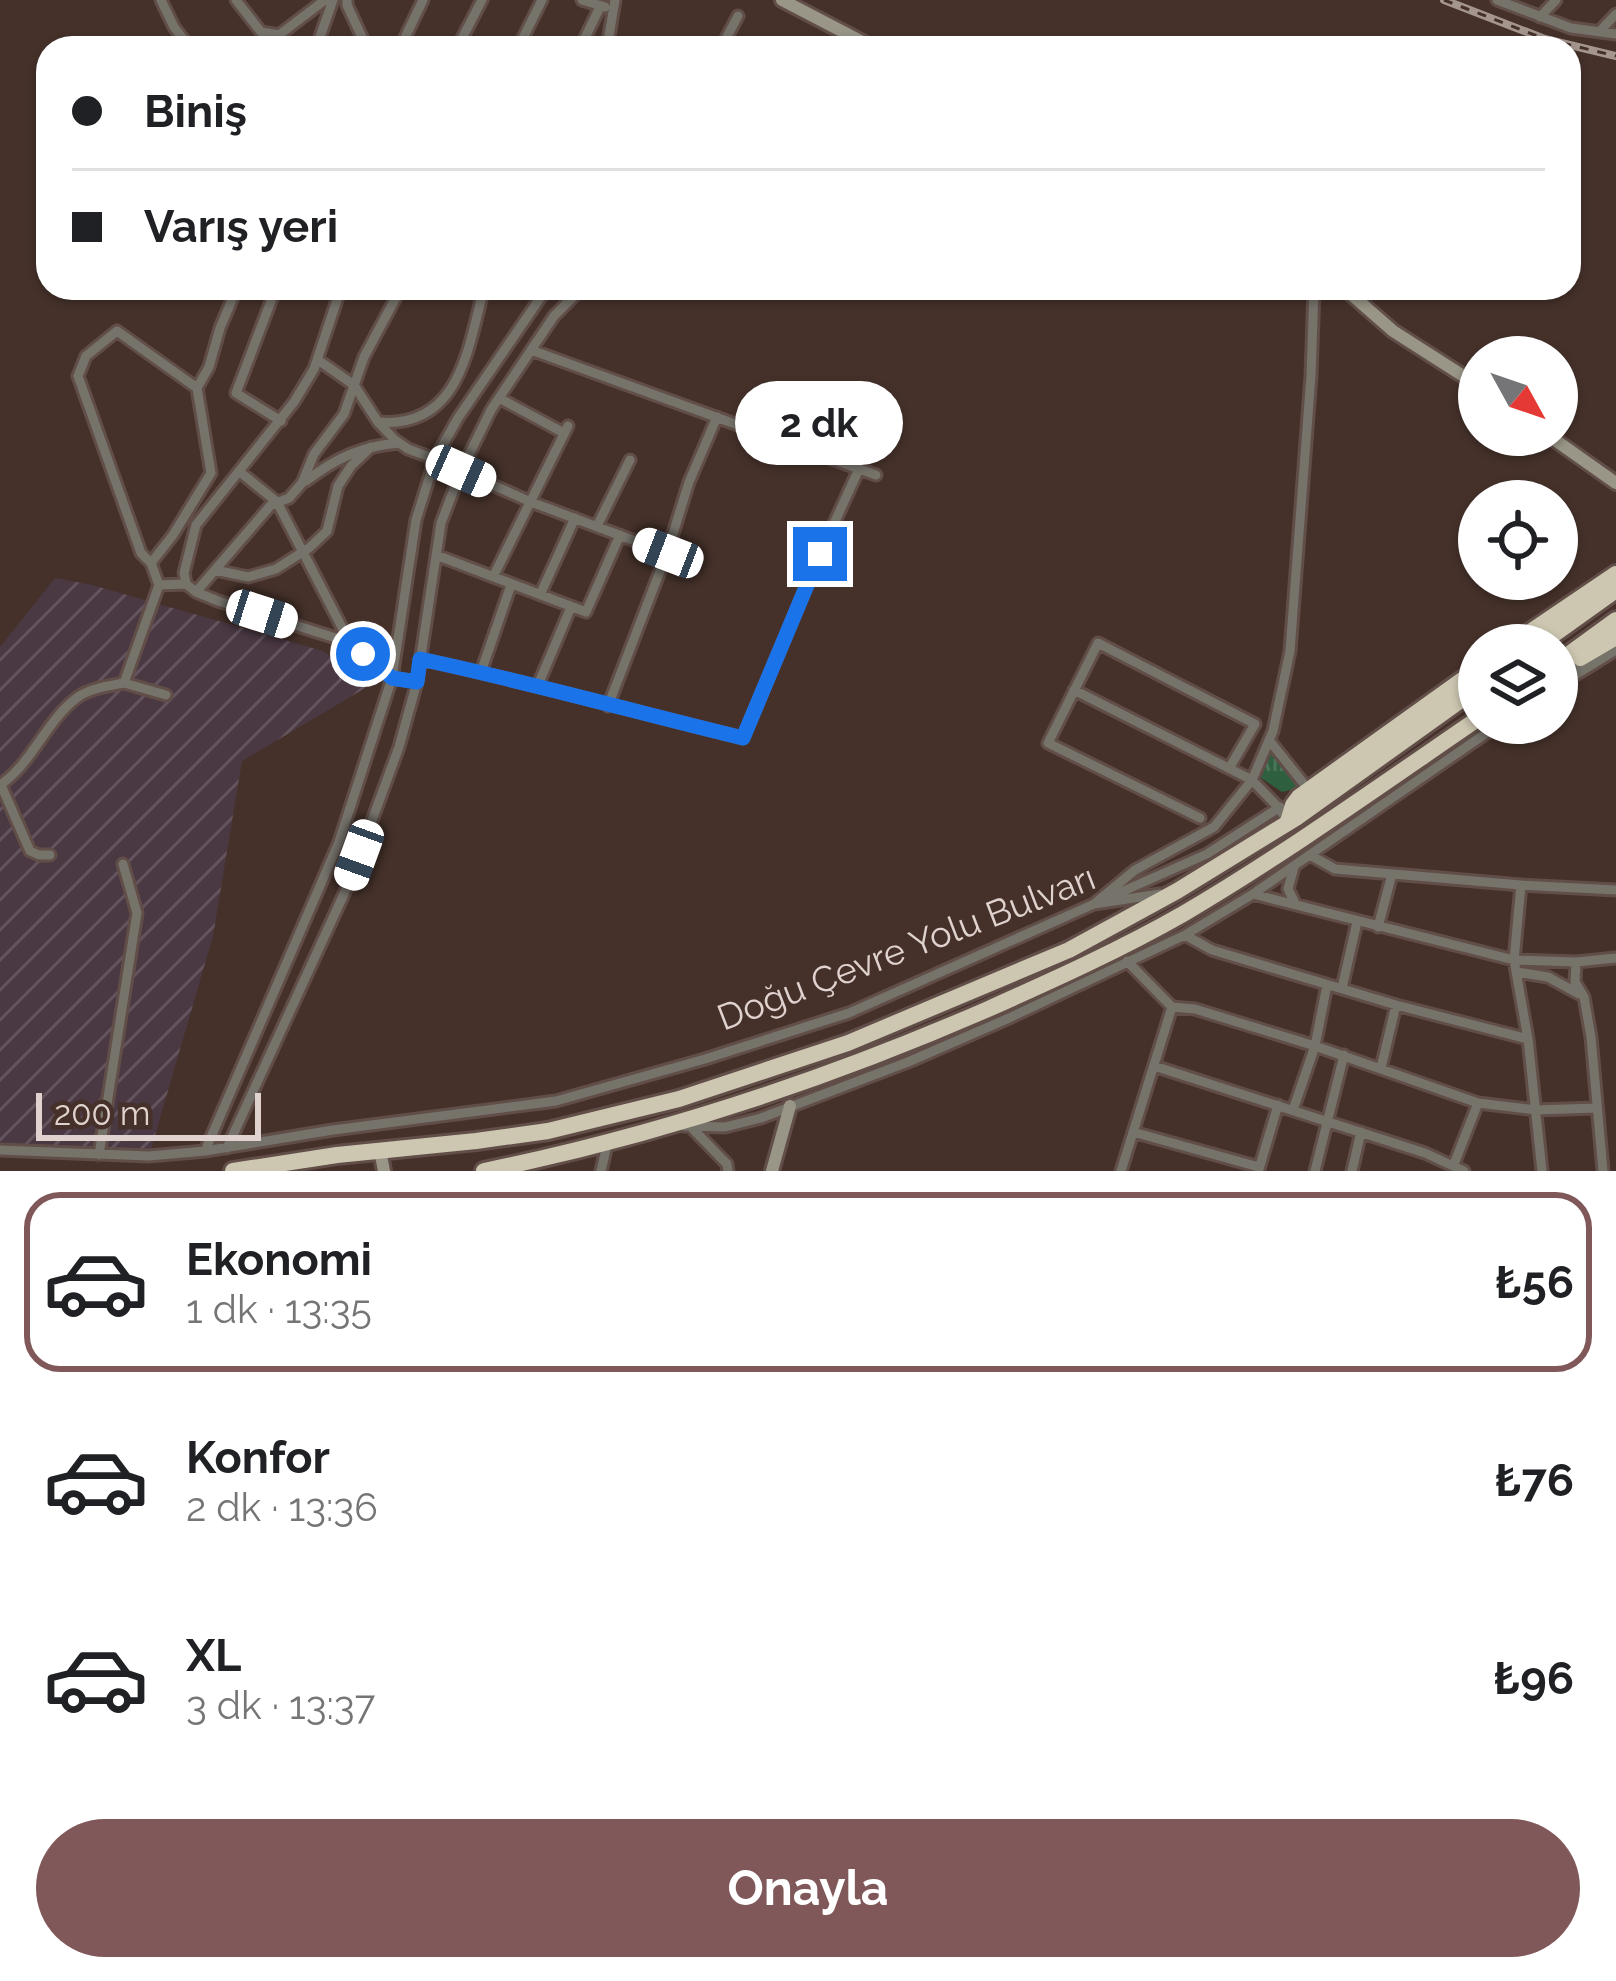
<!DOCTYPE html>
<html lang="tr">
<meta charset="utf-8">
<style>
:root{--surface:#fff;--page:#f2f2f2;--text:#202124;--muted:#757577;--line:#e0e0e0;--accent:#805859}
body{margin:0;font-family:Raleway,sans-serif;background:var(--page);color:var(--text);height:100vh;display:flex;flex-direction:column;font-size:45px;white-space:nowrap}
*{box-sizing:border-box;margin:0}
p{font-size:39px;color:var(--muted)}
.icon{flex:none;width:66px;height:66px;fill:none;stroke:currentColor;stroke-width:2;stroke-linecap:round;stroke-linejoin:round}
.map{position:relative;height:1171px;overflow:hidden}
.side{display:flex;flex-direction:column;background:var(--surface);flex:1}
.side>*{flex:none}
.guide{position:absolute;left:36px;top:36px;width:1545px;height:264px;border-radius:36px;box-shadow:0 3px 9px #0004;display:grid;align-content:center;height:264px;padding:0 36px;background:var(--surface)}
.needle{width:78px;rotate:130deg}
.controls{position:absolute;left:1458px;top:336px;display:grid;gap:24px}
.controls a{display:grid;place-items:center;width:120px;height:120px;border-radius:50%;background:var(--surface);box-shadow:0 3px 9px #0004;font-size:60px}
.scale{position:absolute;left:36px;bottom:30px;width:225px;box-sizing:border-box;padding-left:12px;border:6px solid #e0d3cf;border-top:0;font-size:33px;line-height:42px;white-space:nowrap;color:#e0d3cf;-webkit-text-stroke:9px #45312a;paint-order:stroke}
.end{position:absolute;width:54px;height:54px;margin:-27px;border:15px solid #1a73e8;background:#fff;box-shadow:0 0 0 6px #fff}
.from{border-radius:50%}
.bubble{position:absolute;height:84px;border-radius:42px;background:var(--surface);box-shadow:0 3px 9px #0004;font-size:39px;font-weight:700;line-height:84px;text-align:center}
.car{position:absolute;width:36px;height:72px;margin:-36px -18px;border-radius:15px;box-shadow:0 0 9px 3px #0007;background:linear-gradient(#fff 24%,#345 0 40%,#fff 0 76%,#345 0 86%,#fff 0)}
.guide b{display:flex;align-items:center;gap:42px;height:114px;font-size:45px}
.guide b+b{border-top:3px solid var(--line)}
.guide i{width:30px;height:30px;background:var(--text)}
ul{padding:21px 0 0;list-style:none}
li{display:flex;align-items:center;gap:36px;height:180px;margin:0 24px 18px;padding:0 12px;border:6px solid transparent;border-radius:36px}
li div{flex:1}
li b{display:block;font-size:45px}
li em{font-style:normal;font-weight:700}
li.current{border-color:var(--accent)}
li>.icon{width:108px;height:108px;stroke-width:1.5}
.button{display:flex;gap:24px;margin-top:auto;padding:24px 36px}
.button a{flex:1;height:138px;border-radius:72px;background:var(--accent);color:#fff;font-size:48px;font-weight:700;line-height:138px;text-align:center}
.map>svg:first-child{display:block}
</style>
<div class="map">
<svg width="1616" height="1171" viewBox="0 0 1616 1171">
<defs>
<pattern id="industrial-furrows" width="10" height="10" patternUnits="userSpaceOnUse" patternTransform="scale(3)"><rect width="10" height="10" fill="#4a3843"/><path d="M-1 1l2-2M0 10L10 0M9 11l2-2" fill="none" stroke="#64545d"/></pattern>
<pattern id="park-tufts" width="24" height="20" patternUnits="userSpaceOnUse" patternTransform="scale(3)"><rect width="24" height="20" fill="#2e5f3e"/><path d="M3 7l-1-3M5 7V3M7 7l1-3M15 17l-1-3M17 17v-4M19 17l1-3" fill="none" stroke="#4c7559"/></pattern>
</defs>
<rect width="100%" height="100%" fill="#45312a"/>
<!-- industrial -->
<path fill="url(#industrial-furrows)" d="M55 578 92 585 323 651 372 684 242 761 213 936 149 1156 0 1150V647Z"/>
<!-- park -->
<path fill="url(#park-tufts)" d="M1270 752 1300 788 1282 792 1261 778 1260 774Z"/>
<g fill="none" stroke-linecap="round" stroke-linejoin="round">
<!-- street casing -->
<g stroke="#614e48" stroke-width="15">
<path id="street" d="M161 0 174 27 190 48
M236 0 261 32 279 35 325 0
M347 0V5L367 48
M582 0 605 7
M1497 0 1571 28 1616 34
M1540 17 1556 0
M1599 32 1616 14
M316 48 333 0
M400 48 423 0
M457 48 482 0
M518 48 542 0
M580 48 600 7
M607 48 615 0
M721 48 738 16
M276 288 236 393 281 421
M341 288 314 369 294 402 196 525 184 573 186 584 196 592 218 601 336 638 363 654 392 678 417 682
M531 350 876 475
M318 360 354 385 378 422 395 440 408 449 435 459
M499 398 564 433
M378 422C460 429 468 348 484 288
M461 471 531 502 667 553
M240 472 277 502 349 641
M306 481C336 458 362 446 399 443
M597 526 630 460
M436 555 586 612 620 535
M151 563 141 553 78 376 86 356 117 331 197 388
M215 570 248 577 276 569 309 548 327 531 338 486 351 466 371 447
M493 577 568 426
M159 585 151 563 173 535 211 473 197 388 209 367 220 328 237 288
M196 592 271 505 289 498 302 483 314 454 344 414 364 357 401 288
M540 595 575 518
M420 659C529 682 635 712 743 738L820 554 859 469
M481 672 511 585
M1577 674 1616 650
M1557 682 1586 660
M124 683 166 695
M538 685 571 607
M1074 690 1252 780 1279 808 1288 822
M608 706 667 553 689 482 717 417
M1269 740 1308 789
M0 785C33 763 46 720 78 697 91 688 109 686 124 683L159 585 186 584
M1 785 30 851 39 855H50
M1200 818 1048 743 1098 643 1255 724 1230 767
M1310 855 1335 869 1521 885
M1253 894 1514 960 1576 962 1616 958
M1110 897 1207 854 1280 807
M1294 901 1288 889 1294 867
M1094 904 1135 870 1214 827 1252 780 1273 731 1290 651 1311 376 1314 288
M1378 927 1392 874
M1185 935 1212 950 1396 1005 1528 1039
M1127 961 1172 1007 1195 1009 1315 1046 1478 1103 1536 1110 1597 1108
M1576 962 1575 982 1584 997 1591 1037 1603 1171
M1517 972 1548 977 1579 994
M1342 988 1357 922
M1154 1066 1425 1153 1464 1171
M1381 1068 1396 1005
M1293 1110 1315 1046 1327 985
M684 1126 725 1127 761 1118 908 1062 1009 1018 1185 935 1253 894 1501 723
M690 1126 727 1164 728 1171
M1133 1132 1259 1167
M227 1148 349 883 399 747 417 682 441 523 461 471 491 410 554 316 582 288
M0 1150 149 1156 205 1151 333 1130 556 1101 705 1059 849 1013 1094 904 1160 894
M205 1151 339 842 392 678 416 520 435 459 458 418 547 288
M99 1155 137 913 123 864
M1454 1164 1478 1103
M1259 1169 1278 1105
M601 1171 608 1141
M1121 1171 1172 1007
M1315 1171 1344 1055
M1352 1171 1361 1132
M1542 1171 1528 1039 1514 960 1521 885 1616 890"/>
</g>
<!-- secondary casing -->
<g stroke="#614e48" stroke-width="18">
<path id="secondary" d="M782 0 874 48
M1344 288 1393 331 1479 386
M1548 435 1616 483
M380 1150 384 1171
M772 1171 790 1106"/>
</g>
<!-- highway casing -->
<g stroke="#614e48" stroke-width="22">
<path id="highway" d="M1511 645 1616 574
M1539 645 1616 590
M1580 658 1616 637
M1557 663 1616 620
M1288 822 1293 805 1299 797 1479 668
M233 1171 337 1155 476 1141 548 1131 679 1099 848 1043 1069 950 1177 891 1296 818 1479 687
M484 1171C656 1136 825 1080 986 1010 1053 980 1120 950 1183 914 1285 854 1381 785 1479 718"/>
</g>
<!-- street -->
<use href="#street" stroke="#76736b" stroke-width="9"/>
<!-- secondary -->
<use href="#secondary" stroke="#999587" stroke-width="12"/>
<!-- highway -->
<use href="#highway" stroke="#cdc7b1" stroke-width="16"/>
<!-- rail casing -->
<g stroke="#a4958f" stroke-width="8">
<path id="rail" d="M1444 0 1545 39 1616 56"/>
</g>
<!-- rail -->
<use href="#rail" stroke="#45312a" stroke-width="3" stroke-dasharray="9" stroke-linecap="butt"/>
</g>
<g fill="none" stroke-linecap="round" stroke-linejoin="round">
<!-- route -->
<path stroke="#1a73e8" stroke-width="15" d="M363 654 392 678 417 682 420 659C529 682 635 712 743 738L820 554"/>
</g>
<g text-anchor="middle" stroke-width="9" stroke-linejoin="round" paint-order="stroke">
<!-- street labels -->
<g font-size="36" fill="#e0d3cf" stroke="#45312a">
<text transform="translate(906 947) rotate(-21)" y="13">Doğu Çevre Yolu Bulvarı</text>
</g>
</g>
</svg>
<div class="controls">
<a><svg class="needle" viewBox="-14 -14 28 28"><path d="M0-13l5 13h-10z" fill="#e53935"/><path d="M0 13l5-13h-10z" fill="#757577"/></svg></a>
<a><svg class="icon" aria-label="locate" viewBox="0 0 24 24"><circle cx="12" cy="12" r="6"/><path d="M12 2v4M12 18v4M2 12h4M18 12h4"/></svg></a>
<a><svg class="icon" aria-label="layers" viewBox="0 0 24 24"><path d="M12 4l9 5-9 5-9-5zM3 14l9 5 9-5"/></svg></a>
</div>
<div class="scale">200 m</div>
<i class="end from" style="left:363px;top:654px"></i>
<i class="end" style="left:820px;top:554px"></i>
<div class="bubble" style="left:735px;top:381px;width:168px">2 dk</div>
<i class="car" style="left:461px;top:471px;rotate:114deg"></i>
<i class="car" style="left:668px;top:553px;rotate:291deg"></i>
<i class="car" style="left:262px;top:614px;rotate:108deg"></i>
<i class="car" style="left:359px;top:855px;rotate:200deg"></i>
<div class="guide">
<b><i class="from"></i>Biniş</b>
<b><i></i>Varış yeri</b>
</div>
</div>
<section class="side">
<ul>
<li class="current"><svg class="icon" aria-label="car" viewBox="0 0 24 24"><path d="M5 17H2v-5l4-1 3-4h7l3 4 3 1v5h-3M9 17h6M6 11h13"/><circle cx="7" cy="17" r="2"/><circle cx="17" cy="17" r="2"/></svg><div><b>Ekonomi</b><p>1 dk · 13:35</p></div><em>₺56</em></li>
<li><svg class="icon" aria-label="car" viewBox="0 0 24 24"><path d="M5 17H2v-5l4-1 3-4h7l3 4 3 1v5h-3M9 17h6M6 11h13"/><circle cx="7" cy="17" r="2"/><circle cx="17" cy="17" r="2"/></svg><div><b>Konfor</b><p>2 dk · 13:36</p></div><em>₺76</em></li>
<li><svg class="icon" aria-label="car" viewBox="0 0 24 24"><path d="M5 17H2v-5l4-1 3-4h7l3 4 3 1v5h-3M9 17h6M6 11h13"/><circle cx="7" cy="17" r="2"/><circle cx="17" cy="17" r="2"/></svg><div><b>XL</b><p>3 dk · 13:37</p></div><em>₺96</em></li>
</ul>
<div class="button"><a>Onayla</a></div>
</section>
